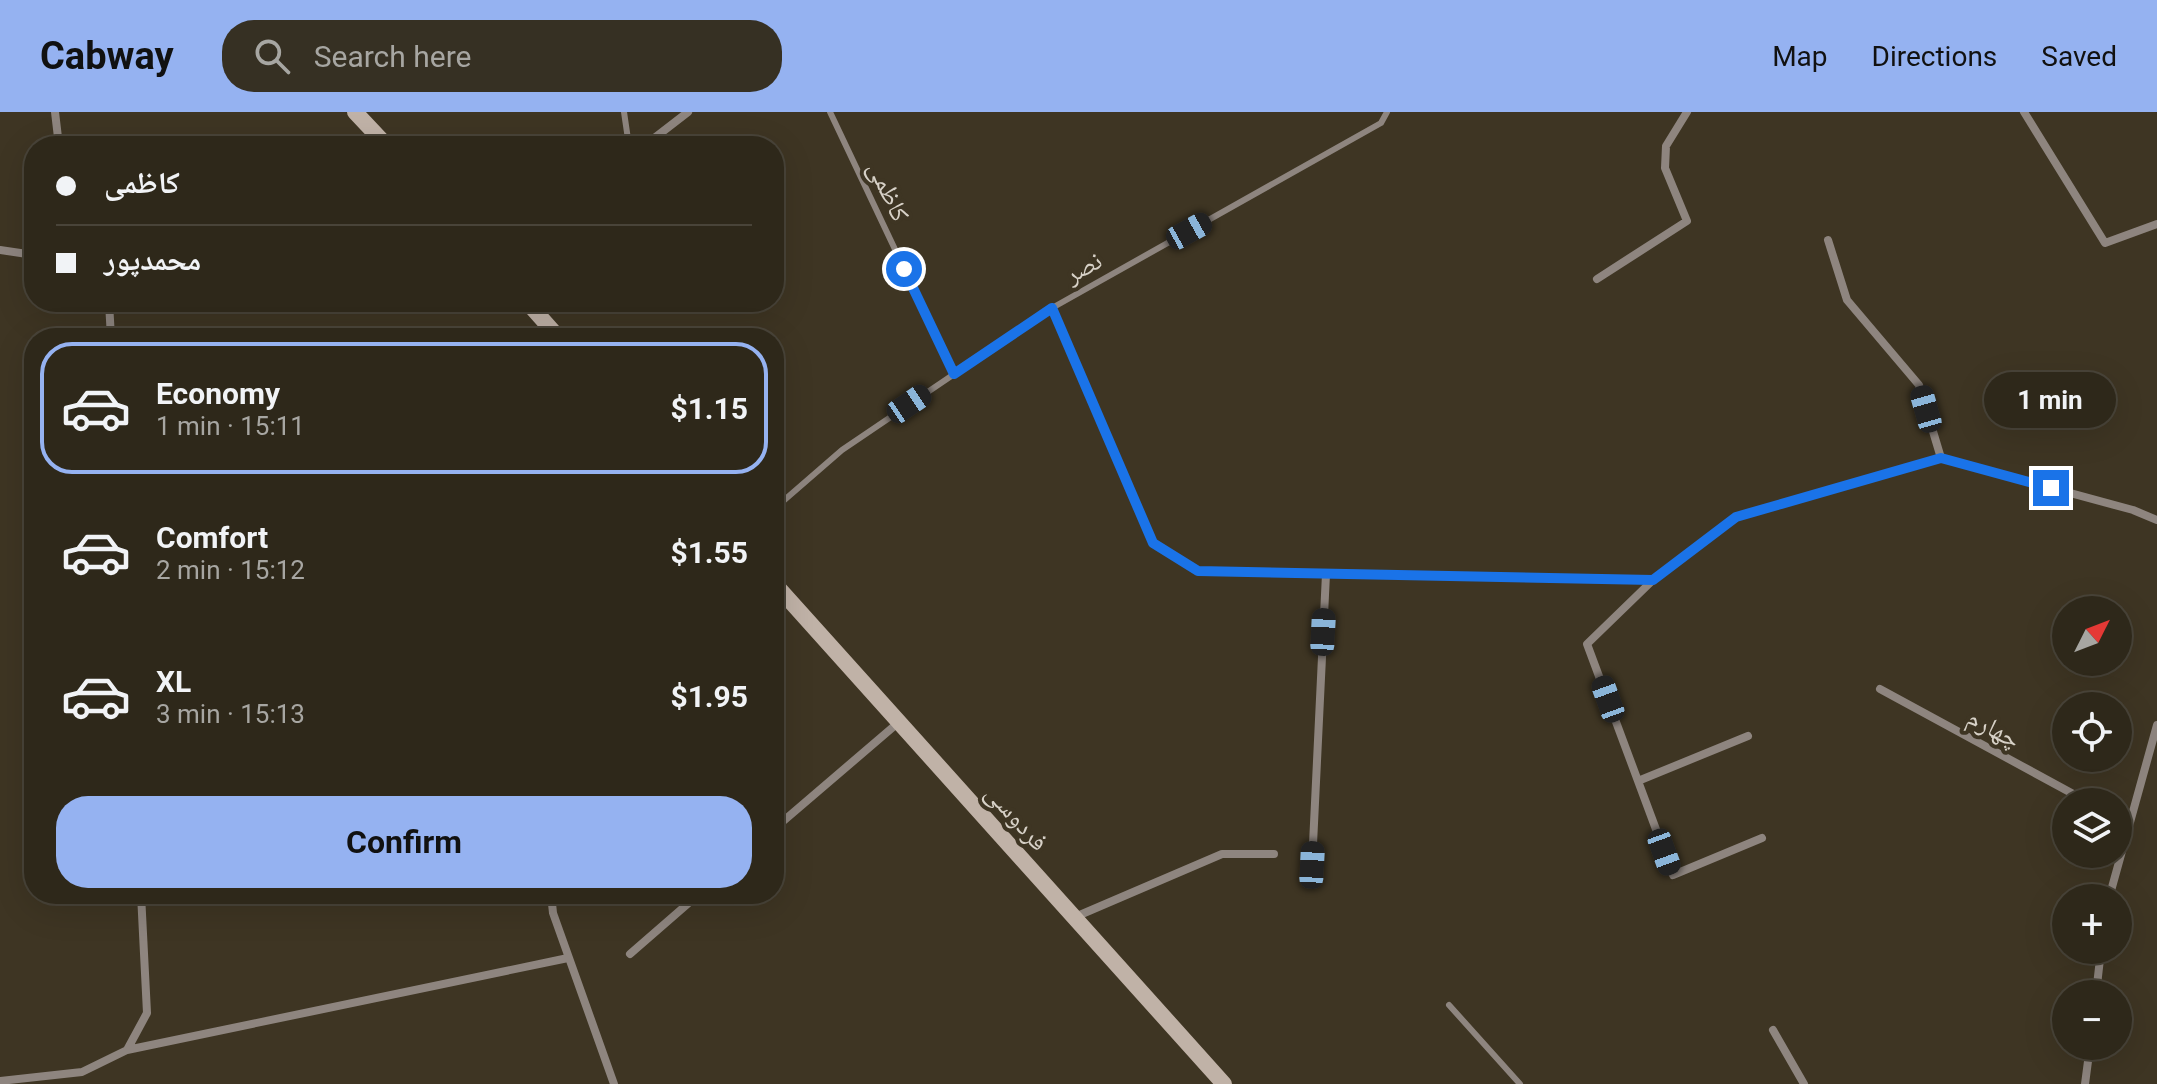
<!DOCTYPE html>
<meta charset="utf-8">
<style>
:root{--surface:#2e281a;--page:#363023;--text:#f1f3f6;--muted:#a7a6a2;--line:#494439;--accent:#95b2f1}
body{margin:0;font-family:Roboto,"Noto Naskh Arabic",sans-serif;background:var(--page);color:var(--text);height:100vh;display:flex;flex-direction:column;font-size:30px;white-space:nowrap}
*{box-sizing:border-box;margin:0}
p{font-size:26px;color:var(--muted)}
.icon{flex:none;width:44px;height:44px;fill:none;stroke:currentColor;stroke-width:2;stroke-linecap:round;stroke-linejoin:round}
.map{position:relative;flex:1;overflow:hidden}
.side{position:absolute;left:24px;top:216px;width:760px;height:576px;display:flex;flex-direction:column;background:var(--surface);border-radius:32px;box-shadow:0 8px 32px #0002,0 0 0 2px var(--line)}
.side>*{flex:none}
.banner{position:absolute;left:24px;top:24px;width:760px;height:176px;border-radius:32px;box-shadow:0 8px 32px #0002,0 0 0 2px var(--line);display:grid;align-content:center;height:176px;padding:0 32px;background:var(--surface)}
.needle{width:52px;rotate:48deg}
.fabs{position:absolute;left:2052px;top:484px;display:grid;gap:16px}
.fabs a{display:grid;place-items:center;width:80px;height:80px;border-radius:50%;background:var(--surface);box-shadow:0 8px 32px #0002,0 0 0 2px var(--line);font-size:40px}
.end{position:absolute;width:36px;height:36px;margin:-18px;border:10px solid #1a73e8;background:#fff;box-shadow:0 0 0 4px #fff}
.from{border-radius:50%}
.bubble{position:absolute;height:56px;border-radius:28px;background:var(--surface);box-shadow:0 8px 32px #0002,0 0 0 2px var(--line);font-size:26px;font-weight:700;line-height:56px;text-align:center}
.car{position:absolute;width:24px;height:48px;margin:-24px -12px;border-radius:10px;box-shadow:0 0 6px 2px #0007;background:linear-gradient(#222 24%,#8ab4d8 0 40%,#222 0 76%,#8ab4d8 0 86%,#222 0)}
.banner b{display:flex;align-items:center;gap:28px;height:76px;font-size:30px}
.banner b+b{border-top:2px solid var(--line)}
.banner i{width:20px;height:20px;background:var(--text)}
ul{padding:14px 0 0;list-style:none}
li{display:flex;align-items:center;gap:24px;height:132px;margin:0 16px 12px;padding:0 16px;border:4px solid transparent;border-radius:32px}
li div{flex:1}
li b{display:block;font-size:30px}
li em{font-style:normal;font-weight:700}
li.selected{border-color:var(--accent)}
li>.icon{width:72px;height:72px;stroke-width:1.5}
.primary-button{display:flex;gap:16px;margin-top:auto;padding:16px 32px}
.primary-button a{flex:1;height:92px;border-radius:32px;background:var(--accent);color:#111;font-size:32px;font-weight:700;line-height:92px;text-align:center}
header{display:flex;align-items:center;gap:48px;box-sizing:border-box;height:112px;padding:0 40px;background:var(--accent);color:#111}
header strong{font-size:38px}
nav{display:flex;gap:44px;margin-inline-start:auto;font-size:28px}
.search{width:560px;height:72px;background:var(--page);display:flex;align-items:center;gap:20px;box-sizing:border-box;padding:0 28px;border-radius:32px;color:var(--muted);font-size:30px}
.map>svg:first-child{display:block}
</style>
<header>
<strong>Cabway</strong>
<div class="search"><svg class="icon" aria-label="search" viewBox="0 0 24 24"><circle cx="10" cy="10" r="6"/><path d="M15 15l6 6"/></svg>Search here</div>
<nav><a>Map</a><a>Directions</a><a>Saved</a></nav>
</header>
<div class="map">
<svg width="2157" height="972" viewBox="0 0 2157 972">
<rect width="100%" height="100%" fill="#3e3523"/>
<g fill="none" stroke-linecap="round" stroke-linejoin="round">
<!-- service -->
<path stroke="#8e857f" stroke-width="6" d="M624 0 629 34
M830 0 954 262
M774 397 842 338 1052 196 1381 11 1387 0
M1449 893 1520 972"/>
<!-- minor -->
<path stroke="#8e857f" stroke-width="8" d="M55 0 59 34
M2024 0 2105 131 2157 112
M644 34 688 0
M1828 128 1847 188 1919 273 1941 346
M0 138 34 143
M1597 167 1687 109 1665 56 1666 34 1687 0
M109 190 111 226
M1052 196 1153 431 1198 459 1653 468 1736 405 1941 346 2133 398 2157 408
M1653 468 1587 532 1673 763 1762 726
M1880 577 2088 690
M1638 669 1748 624
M774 717 899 610
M1312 753 1326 462
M551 782 553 801 614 972
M2109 786 2157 613
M1075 805 1222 742H1274
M630 842 699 782
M2096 882 2101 838
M1773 918 1804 972
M127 938 568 846
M0 969 82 960 127 938 147 901 141 782
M2085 972 2090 934"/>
<!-- secondary -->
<path stroke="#c0b2a7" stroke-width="16" d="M355 0 387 34
M527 190 559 226
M774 471 1224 972"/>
</g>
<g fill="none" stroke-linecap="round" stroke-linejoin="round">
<!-- route -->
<path stroke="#1a73e8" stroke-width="10" d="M904 157 954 262 1052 196 1153 431 1198 459 1653 468 1736 405 1941 346 2051 376"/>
</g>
<g text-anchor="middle" stroke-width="8" stroke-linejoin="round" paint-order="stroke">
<!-- street labels -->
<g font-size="26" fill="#d7d1c7" stroke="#3e3523">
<text transform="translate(889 79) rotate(65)" y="9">کاظمی</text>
<text transform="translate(1083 155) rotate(-29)" y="9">نصر</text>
<text transform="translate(1994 616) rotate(28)" y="9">چهارم</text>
<text transform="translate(1017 705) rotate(48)" y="9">فردوسی</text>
</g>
</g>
</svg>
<div class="fabs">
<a><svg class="needle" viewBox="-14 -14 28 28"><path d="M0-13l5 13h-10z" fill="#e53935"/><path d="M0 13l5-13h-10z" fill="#a7a6a2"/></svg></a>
<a><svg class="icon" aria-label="locate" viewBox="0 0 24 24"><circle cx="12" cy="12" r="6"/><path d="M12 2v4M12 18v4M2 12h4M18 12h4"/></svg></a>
<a><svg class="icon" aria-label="layers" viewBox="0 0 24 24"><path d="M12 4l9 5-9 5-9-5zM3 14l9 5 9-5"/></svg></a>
<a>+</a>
<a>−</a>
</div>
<i class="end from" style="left:904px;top:157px"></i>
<i class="end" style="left:2051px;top:376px"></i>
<div class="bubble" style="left:1984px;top:260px;width:132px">1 min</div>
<i class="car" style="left:1189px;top:119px;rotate:61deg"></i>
<i class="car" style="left:909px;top:292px;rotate:56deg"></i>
<i class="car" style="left:1926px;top:297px;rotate:344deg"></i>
<i class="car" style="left:1323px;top:520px;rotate:3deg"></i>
<i class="car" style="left:1608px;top:587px;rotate:340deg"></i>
<i class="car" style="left:1664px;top:740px;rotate:160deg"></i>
<i class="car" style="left:1312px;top:753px;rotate:3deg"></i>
<div class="banner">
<b><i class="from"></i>کاظمی</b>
<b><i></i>محمدپور</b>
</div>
<section class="side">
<ul>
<li class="selected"><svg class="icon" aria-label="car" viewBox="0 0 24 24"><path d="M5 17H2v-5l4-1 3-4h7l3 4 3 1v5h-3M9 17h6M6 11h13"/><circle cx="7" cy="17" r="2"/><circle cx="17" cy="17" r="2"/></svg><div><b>Economy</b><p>1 min · 15:11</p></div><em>$1.15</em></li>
<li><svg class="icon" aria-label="car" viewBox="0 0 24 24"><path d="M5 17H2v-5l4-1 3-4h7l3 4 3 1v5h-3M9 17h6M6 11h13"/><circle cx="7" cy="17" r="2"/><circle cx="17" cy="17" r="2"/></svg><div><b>Comfort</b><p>2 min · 15:12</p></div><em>$1.55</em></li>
<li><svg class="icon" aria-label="car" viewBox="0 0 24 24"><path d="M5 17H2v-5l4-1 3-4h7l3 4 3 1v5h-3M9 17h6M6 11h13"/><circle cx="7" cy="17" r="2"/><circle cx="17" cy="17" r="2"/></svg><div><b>XL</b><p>3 min · 15:13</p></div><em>$1.95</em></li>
</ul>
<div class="primary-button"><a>Confirm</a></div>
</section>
</div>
